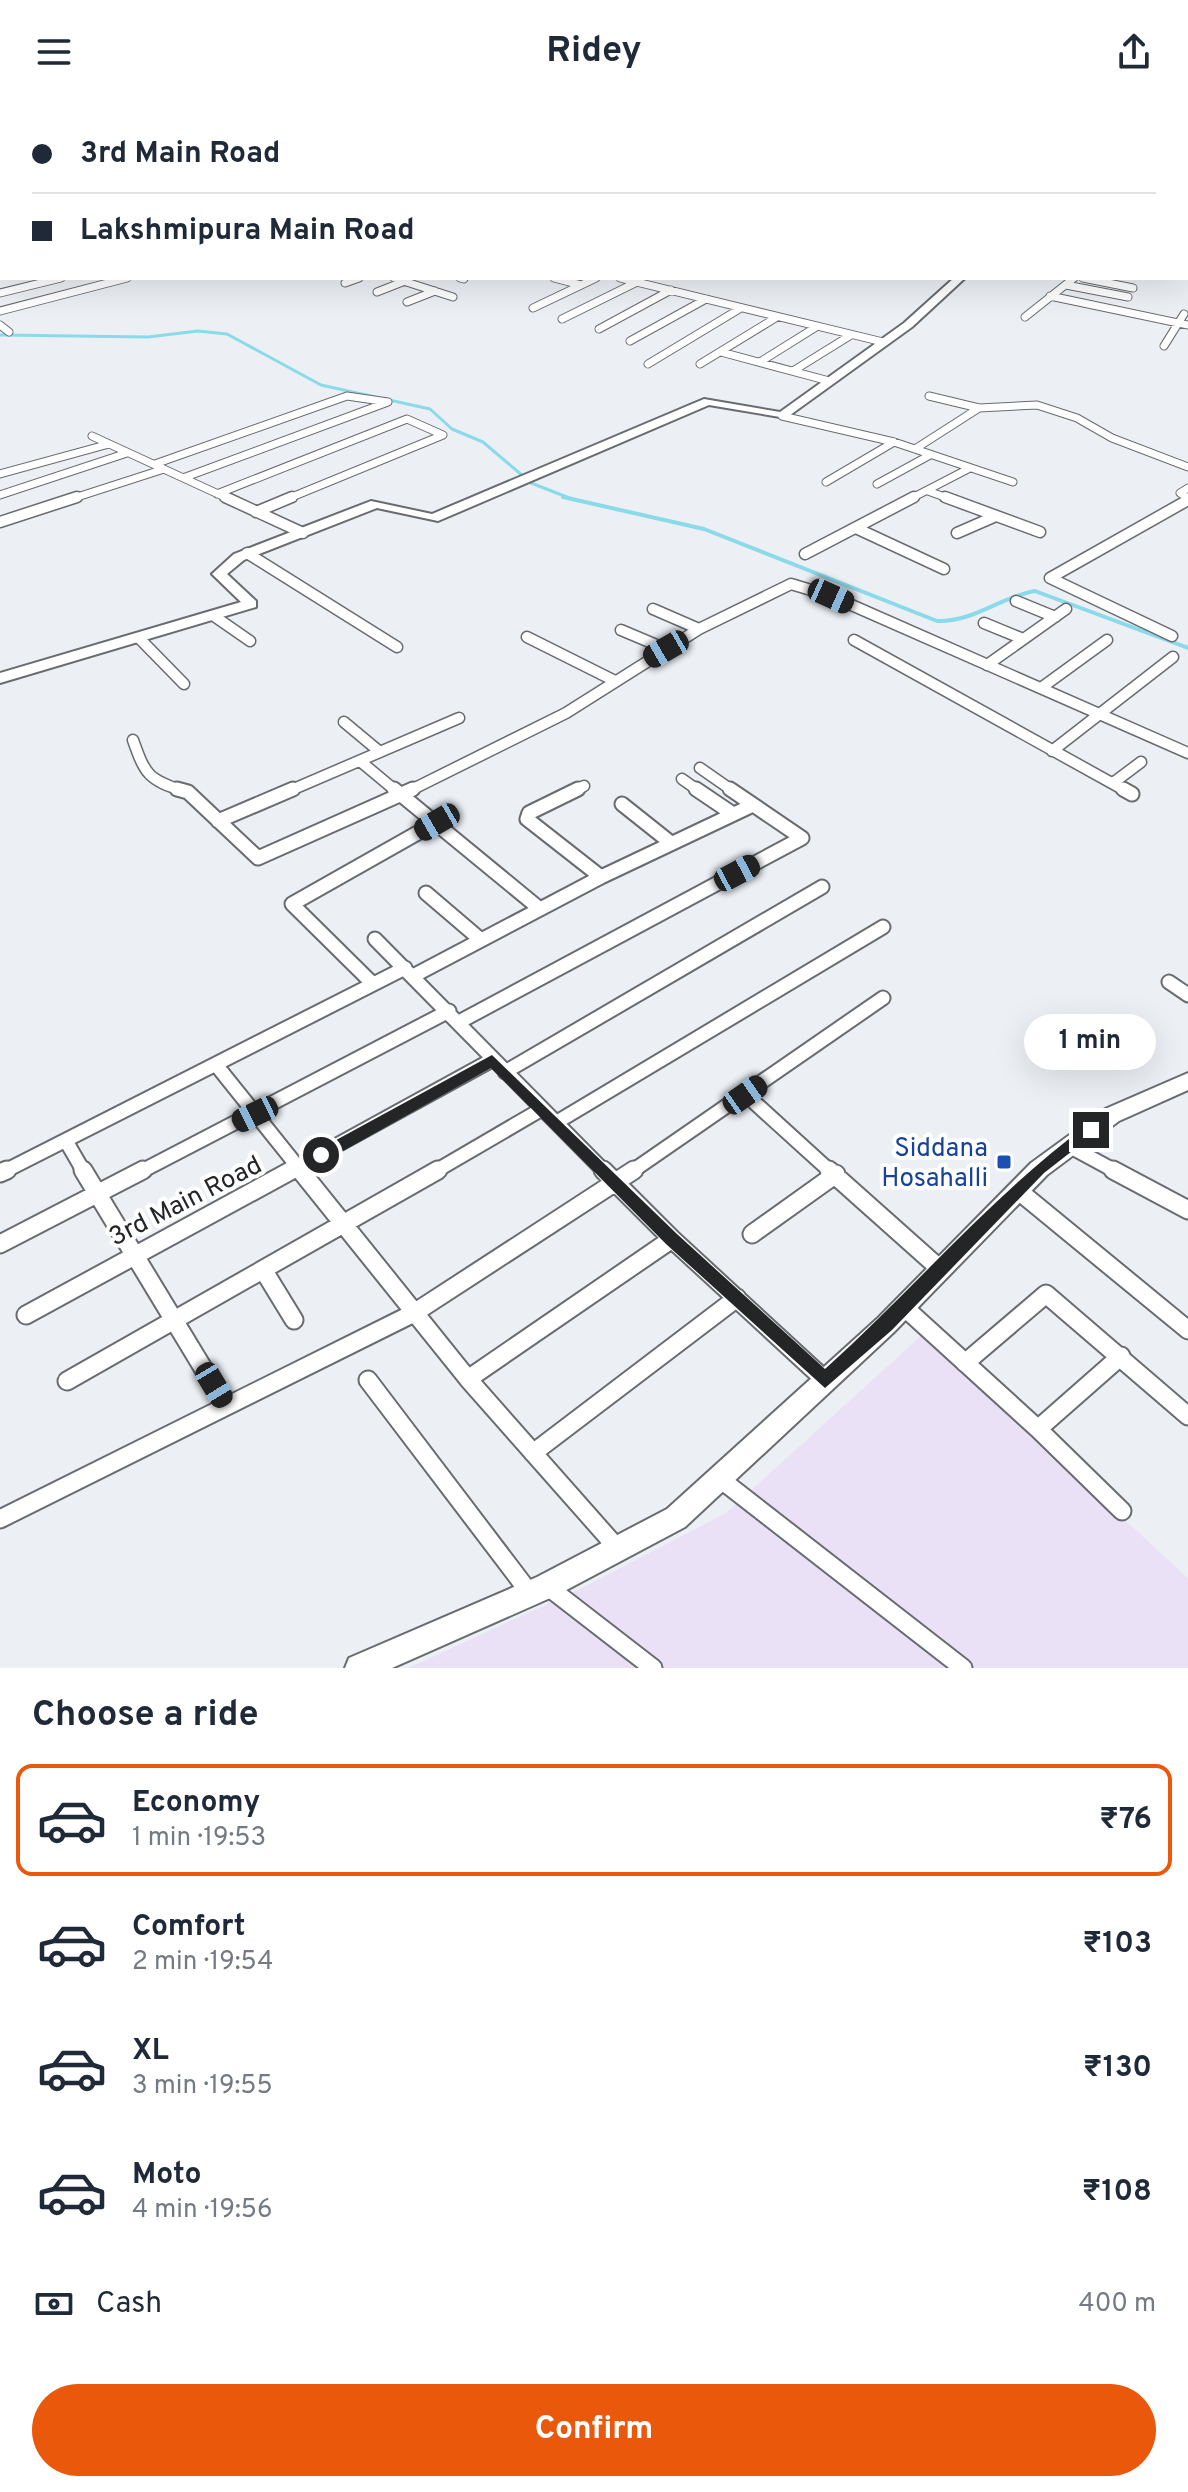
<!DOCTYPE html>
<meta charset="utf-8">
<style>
:root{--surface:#fff;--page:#f6f6f7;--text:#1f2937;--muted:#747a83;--line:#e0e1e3;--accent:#ea580c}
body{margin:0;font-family:Overpass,sans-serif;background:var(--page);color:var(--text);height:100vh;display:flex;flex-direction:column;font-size:30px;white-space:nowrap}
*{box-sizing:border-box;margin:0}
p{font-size:26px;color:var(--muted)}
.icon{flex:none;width:44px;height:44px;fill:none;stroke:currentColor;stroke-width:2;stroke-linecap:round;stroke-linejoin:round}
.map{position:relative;height:1564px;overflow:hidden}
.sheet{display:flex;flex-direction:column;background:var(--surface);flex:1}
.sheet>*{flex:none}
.banner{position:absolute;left:0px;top:0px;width:1188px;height:176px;box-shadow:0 8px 32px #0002;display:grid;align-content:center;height:176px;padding:0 32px;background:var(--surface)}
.end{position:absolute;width:36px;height:36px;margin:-18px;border:10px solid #242527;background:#fff;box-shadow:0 0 0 4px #fff}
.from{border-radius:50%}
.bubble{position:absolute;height:56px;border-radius:28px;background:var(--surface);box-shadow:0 8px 32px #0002;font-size:26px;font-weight:700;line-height:56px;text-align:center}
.car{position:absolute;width:24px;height:48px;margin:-24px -12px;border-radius:10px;box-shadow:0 0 6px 2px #0007;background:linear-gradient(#222 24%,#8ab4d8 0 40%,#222 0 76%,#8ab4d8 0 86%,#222 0)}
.banner b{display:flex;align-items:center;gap:28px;height:76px;font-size:30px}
.banner b+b{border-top:2px solid var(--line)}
.banner i{width:20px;height:20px;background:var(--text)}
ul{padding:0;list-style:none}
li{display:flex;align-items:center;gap:24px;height:112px;margin:0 16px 12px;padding:0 16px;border:4px solid transparent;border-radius:16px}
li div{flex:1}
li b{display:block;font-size:30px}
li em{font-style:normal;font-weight:700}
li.current{border-color:var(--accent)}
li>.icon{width:72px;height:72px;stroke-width:1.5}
h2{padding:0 32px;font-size:36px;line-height:96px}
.pay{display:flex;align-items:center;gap:20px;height:88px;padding:0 32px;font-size:30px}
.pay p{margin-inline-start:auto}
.cta{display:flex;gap:16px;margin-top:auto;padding:16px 32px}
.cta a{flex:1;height:92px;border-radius:48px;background:var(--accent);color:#fff;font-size:32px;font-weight:700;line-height:92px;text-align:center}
header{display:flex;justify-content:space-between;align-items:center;height:104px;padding:0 32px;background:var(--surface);font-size:36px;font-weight:700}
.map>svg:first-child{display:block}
</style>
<header><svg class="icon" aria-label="menu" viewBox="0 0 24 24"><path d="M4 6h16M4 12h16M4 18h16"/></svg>Ridey<svg class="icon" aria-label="share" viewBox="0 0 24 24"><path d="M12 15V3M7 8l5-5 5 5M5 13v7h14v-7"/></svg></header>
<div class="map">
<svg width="1188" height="1564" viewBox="0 0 1188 1564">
<rect width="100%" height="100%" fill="#ecf0f5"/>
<!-- industrial -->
<path fill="#ebe1f6" d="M923 1230 1188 1474V1564H408L578 1486 726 1409Z"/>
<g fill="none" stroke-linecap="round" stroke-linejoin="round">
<!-- stream-far1 -->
<path stroke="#8adaea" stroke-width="3" d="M0 231 148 233 198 227 227 230 321 281 430 305 452 325 483 338 523 372
M531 379 572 395"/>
<!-- stream -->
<path stroke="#8adaea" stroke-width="4" d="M563 393 704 425 937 517C974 518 1000 493 1035 487L1188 544"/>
<!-- street-far4 casing -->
<g stroke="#686b6f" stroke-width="8">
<path id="street-far4" d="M50 0 54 2
M99 0 106 2
M141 0 146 2
M180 0 184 1
M226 0 230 2
M262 0 266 2
M298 0 301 2
M334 0 338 2
M442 0 448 2
M657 0 660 2
M721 0 724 2
M953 0 958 2
M1056 0 1067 2
M1181 0 1188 2
M610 1 614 2
M68 2 77 0
M370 2 380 0
M495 2 504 0
M689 2 703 0
M1169 2 1172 0"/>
</g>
<!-- street-far3 casing -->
<g stroke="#686b6f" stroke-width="9">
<path id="street-far3" d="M394 174 453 193
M460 174 464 175
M554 174 581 181
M620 174 883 238
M1083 174 1133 184
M345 179 359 174
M1066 181 1128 193
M377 188 405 177
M0 189 61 174
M1050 192 1188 221
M407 198 435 187
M533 204 596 174
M0 207 127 174
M1025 213 1074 174
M562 215 637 178
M0 221 9 228
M599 225 671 186
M630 237 706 195
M1164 242 1184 210
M721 248 829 277
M760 258 816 223
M648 260 741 204
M700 260 777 213
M793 267 851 231
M929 292 979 304 1037 301 1077 314 1112 334 1188 363
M782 312 894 338 1013 378
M92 332 229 395
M915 345 979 304
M155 360 347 292 388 298 183 374
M0 370 109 340
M826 378 894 338
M877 380 930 351
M1188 384 1180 389 1188 394
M928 387 950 395
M217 390 407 315 443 331 287 395
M0 391 127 349
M71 395 164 365
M910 395 970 364"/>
</g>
<!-- street-far2 casing -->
<g stroke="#686b6f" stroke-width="13">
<path id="street-far2" d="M225 393 303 429
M945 393 1040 428
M256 408 292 393
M0 418 77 393
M858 425 944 465
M957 429 996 412
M247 449 397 543
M805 450 914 393
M1016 497 1055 513
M653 505 699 525
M214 512 250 537
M984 519 1023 535
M621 526 666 545
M1172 532 1050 474 1188 396
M527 533 613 576
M139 534 184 580
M854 536 1126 687
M987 561 1066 505
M1041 584 1107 536
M344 618 380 648
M133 636C145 670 148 676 184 687
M1052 647 1173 553
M360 657 396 687
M700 664 733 687
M682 675 699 687
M1113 679 1141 658
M289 687 459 614
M409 687 566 609 699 525 791 480 831 492 1188 649
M574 687 584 682"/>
</g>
<!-- street-far1 casing -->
<g stroke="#686b6f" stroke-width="17">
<path id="street-far1" d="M177 685 188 688 258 754 413 685
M394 685 540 805
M578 685 529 709 527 715 601 773
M696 685 733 710
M1123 685 1132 690
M622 700 671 739
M218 717 293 685
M426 789 481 836
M375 835 605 1068
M413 872 601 773 753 701
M1169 878 1188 891
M373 880 292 800 437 718
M459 918 802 734 730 685
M217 962 302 1068
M505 968 822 783
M755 999 831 1068
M557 1018 883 823
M66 1037 84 1068
M1069 1042 1117 1068
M3 1068 405 864
M140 1068 449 907
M288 1068 492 956
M434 1068 542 1005
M631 1068 883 894"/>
</g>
<!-- street casing -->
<g stroke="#686b6f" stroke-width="21">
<path id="street" d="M83 1066 226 1302
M300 1066 468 1275 619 1446
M603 1066 672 1135 825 1276
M829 1066 939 1164
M1113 1066 1188 1106
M0 1069 7 1066
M1020 1088 1188 1226
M752 1130 836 1070
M0 1140 143 1066
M264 1167 294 1216
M904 1203 1038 1325 1121 1252
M26 1211 292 1066
M965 1259 1046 1190 1188 1312
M468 1275 672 1135
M368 1276 529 1488
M67 1277 438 1066
M1038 1325 1122 1407
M533 1349 737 1194
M719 1374 963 1564
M0 1415 414 1209 634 1066
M547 1482 653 1564"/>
</g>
<!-- secondary casing -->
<g stroke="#686b6f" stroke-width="4">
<path id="secondary" d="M1186 118H1188V124H1186Z
M954 174H965L912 223 786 314 709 301 438 417 377 404 244 456 227 470 256 497V503L0 579V569L241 498 212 470 234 450 371 397 432 410 704 295 780 308 904 219Z
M1188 969V986L1119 1017 1047 1071 894 1228 685 1423 557 1491 392 1564H345L349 1554 537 1473 667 1405 878 1214 1031 1059 1105 1005Z"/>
</g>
<!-- street-far4 -->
<use href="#street-far4" stroke="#fff" stroke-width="6"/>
<!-- street-far3 -->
<use href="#street-far3" stroke="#fff" stroke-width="7"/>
<!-- street-far2 -->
<use href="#street-far2" stroke="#fff" stroke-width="10"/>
<!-- street-far1 -->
<use href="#street-far1" stroke="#fff" stroke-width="13"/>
<!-- street -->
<use href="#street" stroke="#fff" stroke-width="17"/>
<!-- secondary -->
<use href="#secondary" fill="#fff" fill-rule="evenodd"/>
</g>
<!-- route -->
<path fill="#242527" d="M492 951 677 1130 825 1265C913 1186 990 1093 1086 1022L1091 1020 1099 1026 1044 1069 892 1226 825 1284 666 1140 491 964 327 1056H316V1047Z"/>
<!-- markers -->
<rect fill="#1a4fb4" stroke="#fff" stroke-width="3" x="996" y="1050" width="16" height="16" rx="4"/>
<g text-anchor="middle" stroke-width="8" stroke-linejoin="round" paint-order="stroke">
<!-- near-transit labels -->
<g font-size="26" fill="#164399" stroke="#fff" text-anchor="end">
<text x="988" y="1052">Siddana<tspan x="988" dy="30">Hosahalli</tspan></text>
</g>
<!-- near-street labels -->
<g font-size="26" fill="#242527" stroke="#fff">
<text transform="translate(185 1096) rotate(-27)" y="9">3rd Main Road</text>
</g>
</g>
</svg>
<i class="end from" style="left:321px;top:1051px"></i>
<i class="end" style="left:1091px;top:1026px"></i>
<div class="bubble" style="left:1024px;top:910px;width:132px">1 min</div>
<i class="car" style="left:831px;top:492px;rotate:114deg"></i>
<i class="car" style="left:666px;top:545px;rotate:240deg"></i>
<i class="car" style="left:437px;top:718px;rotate:240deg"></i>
<i class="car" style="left:737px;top:769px;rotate:62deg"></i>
<i class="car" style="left:745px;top:991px;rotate:55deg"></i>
<i class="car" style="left:255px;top:1010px;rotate:244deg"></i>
<i class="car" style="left:214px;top:1281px;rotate:149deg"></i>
<div class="banner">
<b><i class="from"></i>3rd Main Road</b>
<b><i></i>Lakshmipura Main Road</b>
</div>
</div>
<section class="sheet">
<h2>Choose a ride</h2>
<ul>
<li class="current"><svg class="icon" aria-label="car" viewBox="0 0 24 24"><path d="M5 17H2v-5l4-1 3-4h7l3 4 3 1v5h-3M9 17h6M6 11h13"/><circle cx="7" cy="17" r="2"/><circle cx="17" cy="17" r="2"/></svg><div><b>Economy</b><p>1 min · 19:53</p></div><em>₹76</em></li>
<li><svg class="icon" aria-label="car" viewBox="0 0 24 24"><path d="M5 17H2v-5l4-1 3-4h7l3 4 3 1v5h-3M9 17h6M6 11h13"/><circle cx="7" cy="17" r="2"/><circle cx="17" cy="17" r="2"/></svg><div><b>Comfort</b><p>2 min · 19:54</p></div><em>₹103</em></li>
<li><svg class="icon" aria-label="car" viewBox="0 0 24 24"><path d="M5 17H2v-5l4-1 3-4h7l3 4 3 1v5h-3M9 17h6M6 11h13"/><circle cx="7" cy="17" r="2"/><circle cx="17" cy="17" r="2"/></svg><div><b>XL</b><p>3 min · 19:55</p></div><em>₹130</em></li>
<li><svg class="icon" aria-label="car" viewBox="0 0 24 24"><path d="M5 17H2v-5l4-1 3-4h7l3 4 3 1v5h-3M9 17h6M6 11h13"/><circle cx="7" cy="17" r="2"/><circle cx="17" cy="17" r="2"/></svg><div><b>Moto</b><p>4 min · 19:56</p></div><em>₹108</em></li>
</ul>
<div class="pay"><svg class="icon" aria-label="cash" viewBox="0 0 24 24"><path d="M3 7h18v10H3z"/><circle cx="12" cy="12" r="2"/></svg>Cash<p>400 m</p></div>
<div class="cta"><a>Confirm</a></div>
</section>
